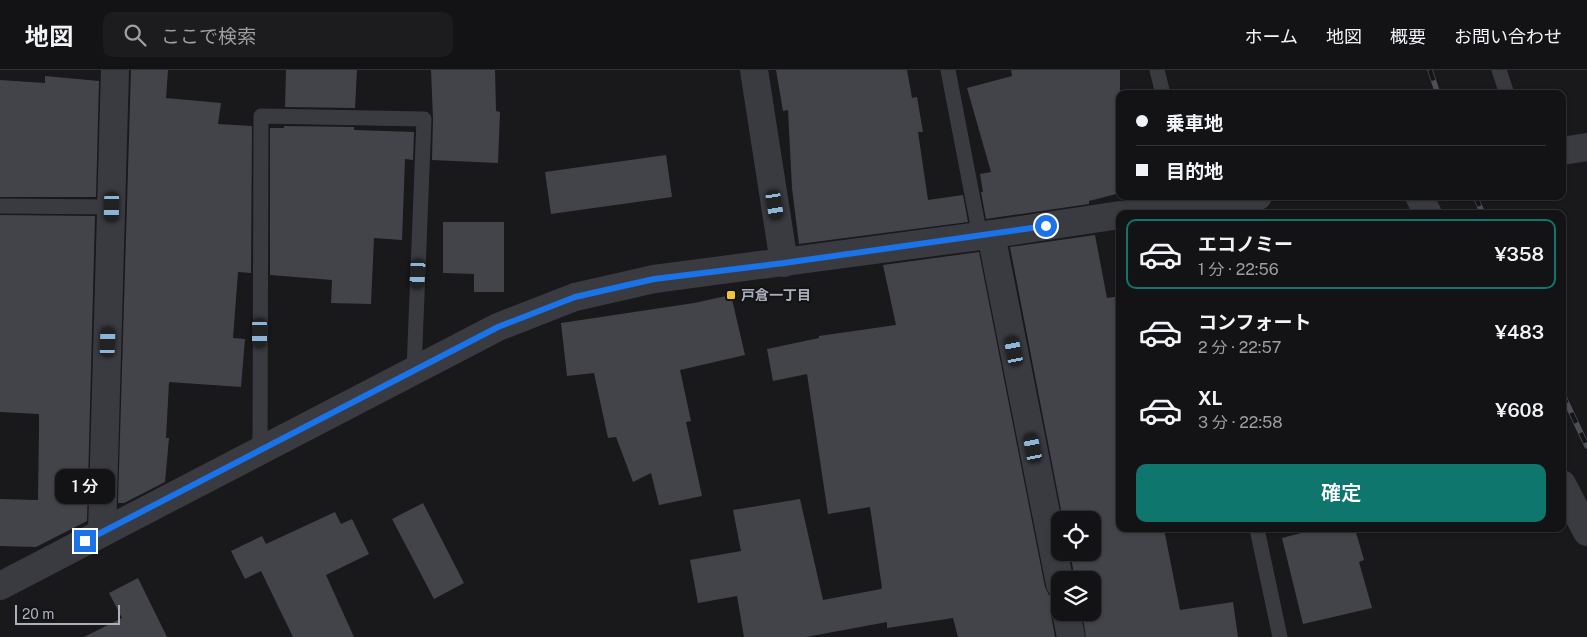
<!DOCTYPE html>
<html lang="ja">
<meta charset="utf-8">
<style>
:root{--surface:#131315;--page:#1c1c1e;--text:#f1f3f6;--muted:#9d9ea0;--line:#323234;--accent:#0f766e}
body{margin:0;font-family:"Public Sans","Noto Sans JP",sans-serif;background:var(--page);color:var(--text);height:100vh;display:flex;flex-direction:column;font-size:19px;white-space:nowrap}
*{box-sizing:border-box;margin:0}
p{font-size:16px;color:var(--muted)}
.icon{flex:none;width:28px;height:28px;fill:none;stroke:currentColor;stroke-width:2;stroke-linecap:round;stroke-linejoin:round}
.map{position:relative;flex:1;overflow:hidden}
.sheet{position:absolute;left:1116px;top:140px;width:450px;height:322px;display:flex;flex-direction:column;background:var(--surface);border-radius:10px;box-shadow:0 1px 4px #0004,0 0 0 1px var(--line)}
.sheet>*{flex:none}
.top-card{position:absolute;left:1116px;top:20px;width:450px;height:110px;border-radius:10px;box-shadow:0 1px 4px #0004,0 0 0 1px var(--line);display:grid;align-content:center;height:110px;padding:0 20px;background:var(--surface)}
.controls{position:absolute;left:1051px;top:441px;display:grid;gap:10px}
.controls a{display:grid;place-items:center;width:50px;height:50px;border-radius:10px;background:var(--surface);box-shadow:0 1px 4px #0004,0 0 0 1px var(--line);font-size:25px}
.scale{position:absolute;left:15px;bottom:12px;width:105px;box-sizing:border-box;padding-left:5px;border:2px solid #acafbb;border-top:0;font-size:14px;line-height:18px;white-space:nowrap;color:#acafbb;-webkit-text-stroke:4px #141417;paint-order:stroke}
.end{position:absolute;width:22px;height:22px;margin:-11px;border:6px solid #1a73e8;background:#fff;box-shadow:0 0 0 2px #fff}
.from{border-radius:50%}
.bubble{position:absolute;height:35px;border-radius:10px;background:var(--surface);box-shadow:0 1px 4px #0004,0 0 0 1px var(--line);font-size:16px;font-weight:600;line-height:35px;text-align:center}
.car{position:absolute;width:15px;height:30px;margin:-15px -8px;border-radius:6px;box-shadow:0 0 4px 1px #0007;background:linear-gradient(#222 24%,#8ab4d8 0 40%,#222 0 76%,#8ab4d8 0 86%,#222 0)}
.top-card b{display:flex;align-items:center;gap:18px;height:48px;font-size:19px}
.top-card b+b{border-top:1px solid var(--line)}
.top-card i{width:12px;height:12px;background:var(--text)}
ul{padding:9px 0 0;list-style:none}
li{display:flex;align-items:center;gap:15px;height:70px;margin:0 10px 8px;padding:0 10px;border:2px solid transparent;border-radius:10px}
li div{flex:1}
li b{display:block;font-size:19px}
li em{font-style:normal;font-weight:600}
li.selected{border-color:var(--accent)}
li>.icon{width:45px;height:45px;stroke-width:1.5}
.button{display:flex;gap:10px;margin-top:auto;padding:10px 20px}
.button a{flex:1;height:58px;border-radius:10px;background:var(--accent);color:#fff;font-size:20px;font-weight:600;line-height:58px;text-align:center}
header{display:flex;align-items:center;gap:30px;box-sizing:border-box;height:70px;padding:0 25px;background:var(--surface);border-bottom:1px solid var(--line)}
header strong{font-size:24px}
nav{display:flex;gap:28px;margin-inline-start:auto;font-size:18px}
.search{width:350px;height:45px;background:var(--page);display:flex;align-items:center;gap:12px;box-sizing:border-box;padding:0 18px;border-radius:10px;color:var(--muted);font-size:19px}
.map>svg:first-child{display:block}
</style>
<header>
<strong>地図</strong>
<div class="search"><svg class="icon" aria-label="search" viewBox="0 0 24 24"><circle cx="10" cy="10" r="6"/><path d="M15 15l6 6"/></svg>ここで検索</div>
<nav><a>ホーム</a><a>地図</a><a>概要</a><a>お問い合わせ</a></nav>
</header>
<div class="map">
<svg width="1587" height="567" viewBox="0 0 1587 567">
<rect width="100%" height="100%" fill="#19191c"/>
<!-- building -->
<path fill="#434449" d="M131 0H168L166 28 221 33 218 54 252 56 251 203 238 202 233 268 245 269 241 317 169 312 166 368H169L165 412 124 433H118Z
M286 0H357L355 38 285 37Z
M431 0H495L496 41 500 42 498 93 432 90 433 49Z
M776 0H907L912 28 917 27 923 62H918L928 130 963 125 968 152 799 174 792 118 788 40 783 41Z
M1011 0H1120V123L1089 131V134L986 149 981 122H983L980 104 991 102 967 18 1012 6Z
M45 6 99 11 96 127H0V10L45 13Z
M284 56 354 57V60L414 62 413 90 405 89 402 170 374 168 371 234 331 233 332 210 270 205V58H284Z
M666 85 672 127 551 144 545 102Z
M0 145 95 146 87 451 36 477 0 476V429L38 430 39 357V344L0 342Z
M443 152H504V222H474V204L443 203Z
M1095 165 1107 228 1120 226V459H1164L1180 540 1233 532 1238 567H1086L1082 542H1092V510H1075L1070 482H1092V450H1063L1010 177Z
M979 182 1045 517 1049 525 1058 529 1051 537V545L1055 567H958L953 548 887 558V552L806 567H744L737 526 698 533 690 490 741 481 733 440 800 429 823 530 881 519 882 518 870 437 828 444 807 304 773 311 767 279 819 268V266L896 255 883 195Z
M731 225 745 285 680 300 691 351 686 352 702 426 659 435 651 403 633 412 616 367 608 368 594 303 567 306 561 253 694 233Z
M423 433 464 513 434 529 392 449Z
M335 442 341 454 352 449 369 484 326 505 354 567H293L261 501 245 509 231 481 262 466 266 474Z
M1316 459H1355L1364 490 1359 492 1372 538 1303 554 1282 468Z
M138 508 167 567H84L122 548 109 523Z"/>
<g fill="none" stroke-linecap="round" stroke-linejoin="round">
<!-- service -->
<path stroke="#3a3b41" stroke-width="15" d="M948 0 980 166
M1157 0 1163 24
M1499 0 1507 24
M0 136 112 137
M260 381 261 46 424 49 414 300
M1257 459 1280 567"/>
<!-- minor -->
<path stroke="#3a3b41" stroke-width="28" d="M754 0 784 193
M1419 126 1428 144
M991 164 1060 514
M1562 414 1587 462
M102 463 115 0
M1066 542 1071 567"/>
<!-- tertiary -->
<path stroke="#3a3b41" stroke-width="28" d="M1562 81 1587 77
M1129 144 1258 126
M0 516 498 257 575 227 654 209 980 166 1120 145"/>
<!-- rail casing -->
<g stroke="#4d4f56" stroke-width="5.5">
<path id="rail" d="M1430 0 1438 24
M1475 126 1483 144
M1562 323 1587 376"/>
</g>
<!-- rail -->
<use href="#rail" stroke="#141417" stroke-width="4" stroke-dasharray="11" stroke-linecap="butt"/>
</g>
<g fill="none" stroke-linecap="round" stroke-linejoin="round">
<!-- route -->
<path stroke="#1a73e8" stroke-width="6" d="M85 471 498 257 575 227 654 209 784 193 1046 156"/>
</g>
<!-- markers -->
<rect fill="#f3c239" stroke="#141417" stroke-width="2" x="726" y="220" width="10" height="10" rx="2.5"/>
<g text-anchor="middle" stroke-width="4.5" stroke-linejoin="round" paint-order="stroke">
<!-- poi labels -->
<g font-size="14" font-weight="bold" fill="#acafbb" stroke="#141417" text-anchor="start">
<text x="741" y="230">戸倉一丁目</text>
</g>
</g>
</svg>
<div class="controls">
<a><svg class="icon" aria-label="locate" viewBox="0 0 24 24"><circle cx="12" cy="12" r="6"/><path d="M12 2v4M12 18v4M2 12h4M18 12h4"/></svg></a>
<a><svg class="icon" aria-label="layers" viewBox="0 0 24 24"><path d="M12 4l9 5-9 5-9-5zM3 14l9 5 9-5"/></svg></a>
</div>
<div class="scale">20 m</div>
<i class="end from" style="left:1046px;top:156px"></i>
<i class="end" style="left:85px;top:471px"></i>
<div class="bubble" style="left:55px;top:399px;width:60px">1 分</div>
<i class="car" style="left:775px;top:135px;rotate:171deg"></i>
<i class="car" style="left:112px;top:137px;rotate:181deg"></i>
<i class="car" style="left:418px;top:204px;rotate:183deg"></i>
<i class="car" style="left:260px;top:263px;rotate:180deg"></i>
<i class="car" style="left:108px;top:272px;rotate:2deg"></i>
<i class="car" style="left:1014px;top:281px;rotate:349deg"></i>
<i class="car" style="left:1033px;top:378px;rotate:349deg"></i>
<div class="top-card">
<b><i class="from"></i>乗車地</b>
<b><i></i>目的地</b>
</div>
<section class="sheet">
<ul>
<li class="selected"><svg class="icon" aria-label="car" viewBox="0 0 24 24"><path d="M5 17H2v-5l4-1 3-4h7l3 4 3 1v5h-3M9 17h6M6 11h13"/><circle cx="7" cy="17" r="2"/><circle cx="17" cy="17" r="2"/></svg><div><b>エコノミー</b><p>1 分 · 22:56</p></div><em>¥358</em></li>
<li><svg class="icon" aria-label="car" viewBox="0 0 24 24"><path d="M5 17H2v-5l4-1 3-4h7l3 4 3 1v5h-3M9 17h6M6 11h13"/><circle cx="7" cy="17" r="2"/><circle cx="17" cy="17" r="2"/></svg><div><b>コンフォート</b><p>2 分 · 22:57</p></div><em>¥483</em></li>
<li><svg class="icon" aria-label="car" viewBox="0 0 24 24"><path d="M5 17H2v-5l4-1 3-4h7l3 4 3 1v5h-3M9 17h6M6 11h13"/><circle cx="7" cy="17" r="2"/><circle cx="17" cy="17" r="2"/></svg><div><b>XL</b><p>3 分 · 22:58</p></div><em>¥608</em></li>
</ul>
<div class="button"><a>確定</a></div>
</section>
</div>
